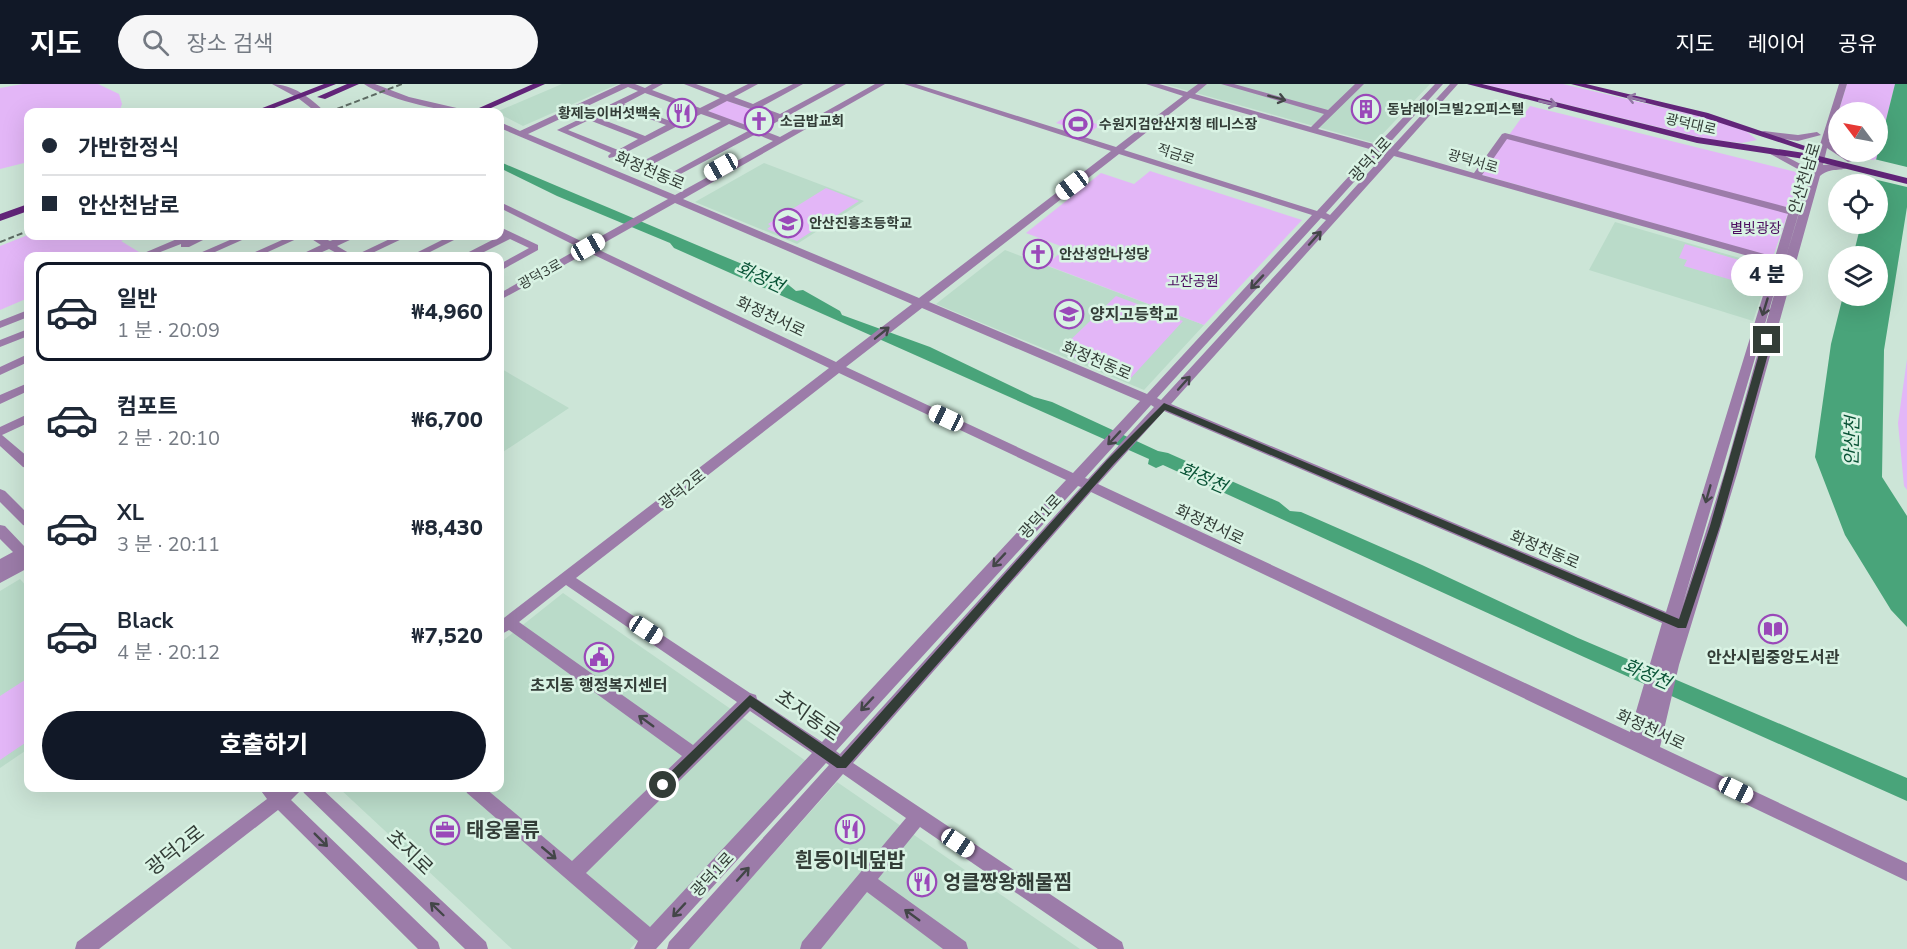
<!DOCTYPE html>
<html lang="ko">
<meta charset="utf-8">
<style>
:root{--surface:#fff;--page:#f6f6f7;--text:#1f2937;--muted:#747a83;--line:#e0e1e3;--accent:#111827}
body{margin:0;font-family:"Nunito Sans","Noto Sans KR",sans-serif;background:var(--page);color:var(--text);height:100vh;display:flex;flex-direction:column;font-size:22px;white-space:nowrap}
*{box-sizing:border-box;margin:0}
p{font-size:20px;color:var(--muted)}
.icon{flex:none;width:33px;height:33px;fill:none;stroke:currentColor;stroke-width:2;stroke-linecap:round;stroke-linejoin:round}
.map{position:relative;flex:1;overflow:hidden}
.details{position:absolute;left:24px;top:168px;width:480px;height:540px;display:flex;flex-direction:column;background:var(--surface);border-radius:12px;box-shadow:0 6px 24px #0002}
.details>*{flex:none}
.top-card{position:absolute;left:24px;top:24px;width:480px;height:132px;border-radius:12px;box-shadow:0 6px 24px #0002;display:grid;align-content:center;height:132px;padding:0 18px;background:var(--surface)}
.needle{width:39px;rotate:302deg}
.controls{position:absolute;left:1828px;top:18px;display:grid;gap:12px}
.controls a{display:grid;place-items:center;width:60px;height:60px;border-radius:50%;background:var(--surface);box-shadow:0 6px 24px #0002;font-size:30px}
.end{position:absolute;width:27px;height:27px;margin:-14px;border:8px solid #333d37;background:#fff;box-shadow:0 0 0 3px #fff}
.from{border-radius:50%}
.bubble{position:absolute;height:42px;border-radius:21px;background:var(--surface);box-shadow:0 6px 24px #0002;font-size:20px;font-weight:800;line-height:42px;text-align:center}
.car{position:absolute;width:18px;height:36px;margin:-18px -9px;border-radius:8px;box-shadow:0 0 4px 2px #0007;background:linear-gradient(#fff 24%,#345 0 40%,#fff 0 76%,#345 0 86%,#fff 0)}
.top-card b{display:flex;align-items:center;gap:21px;height:57px;font-size:22px}
.top-card b+b{border-top:2px solid var(--line)}
.top-card i{width:15px;height:15px;background:var(--text)}
ul{padding:10px 0 0;list-style:none}
li{display:flex;align-items:center;gap:18px;height:99px;margin:0 12px 9px;padding:0 6px;border:3px solid transparent;border-radius:12px}
li div{flex:1}
li b{display:block;font-size:22px}
li em{font-style:normal;font-weight:800}
li.selected{border-color:var(--accent)}
li>.icon{width:54px;height:54px;stroke-width:1.5}
.button{display:flex;gap:12px;margin-top:auto;padding:12px 18px}
.button a{flex:1;height:69px;border-radius:36px;background:var(--accent);color:#fff;font-size:24px;font-weight:800;line-height:69px;text-align:center}
header{display:flex;align-items:center;gap:36px;box-sizing:border-box;height:84px;padding:0 30px;background:var(--accent);color:#fff}
header strong{font-size:28px}
nav{display:flex;gap:33px;margin-inline-start:auto;font-size:21px}
.search{width:420px;height:54px;background:var(--page);display:flex;align-items:center;gap:15px;box-sizing:border-box;padding:0 21px;border-radius:33px;color:var(--muted);font-size:22px}
.map>svg:first-child{display:block}
</style>
<header>
<strong>지도</strong>
<div class="search"><svg class="icon" aria-label="search" viewBox="0 0 24 24"><circle cx="10" cy="10" r="6"/><path d="M15 15l6 6"/></svg>장소 검색</div>
<nav><a>지도</a><a>레이어</a><a>공유</a></nav>
</header>
<div class="map">
<svg width="1907" height="865" viewBox="0 0 1907 865">
<rect width="100%" height="100%" fill="#cce5d7"/>
<!-- built -->
<path fill="#badbc9" d="M562 0H618L523 42 496 28Z
M1164 0H1430L1374 59Z
M764 79 864 117 797 160 695 118Z
M1615 138 1771 183 1753 237 1589 186Z
M1005 166 1204 241 1144 306 936 220Z
M500 284 569 324 500 370Z
M20 495 28 504V665L0 684V507Z
M563 509 806 677 630 865H512L339 704H500V559Z
M837 698 1080 865H688Z"/>
<!-- green -->
<path fill="#e3b6f7" d="M23 0H98L119 10 122 20 119 28H28V78L0 85V4Z
M1483 0H1563L1715 36 1746 47 1757 56 1742 59 1707 55Z
M1847 0H1895L1876 77 1845 68H1878V28H1839V65L1829 58Z
M725 17H728L763 30 743 40 708 28Z
M1530 22 1800 89 1789 125 1509 51Z
M1068 31 1100 41 1089 49 1056 39Z
M1506 54 1788 129 1773 173 1479 90Z
M1150 87 1302 136 1204 241 1046 181 1066 164 1026 149 1101 89 1134 100Z
M826 104 859 117 797 157 767 145 771 142 768 140Z
M28 151 133 152 121 157 139 168 129 172H28V214L0 226V162Z
M1685 160 1766 184 1759 204 1684 182 1687 176 1679 174Z
M1116 212 1183 237 1129 296 1059 267Z
M1907 275V406L1904 402 1898 339Z
M28 594V657L0 676V612Z"/>
<!-- water -->
<path fill="#49a47a" d="M1895 0H1907V123L1884 266 1882 393 1907 432V543L1891 526 1845 451 1815 373 1831 260 1843 212H1878V172H1853L1861 140H1878V100H1870Z
M500 78C595 118 689 158 785 198L796 207 803 206 840 227 842 231 930 263 1034 313 1052 318 1158 367 1168 369 1279 418 1290 427 1301 428 1422 481 1578 554 1907 694V717L1584 573 1163 381 1156 384 1148 380 1149 375 674 164 670 159 557 112 500 84Z"/>
<!-- pier -->
<path fill="#cce5d7" d="M1874 75 1907 83V103L1869 94Z"/>
<g fill="none" stroke-linecap="round" stroke-linejoin="round">
<!-- minor -->
<path fill="#9c7ca9" fill-rule="evenodd" d="M272 0C292 0 311 14 325 28H316L298 14Z
M364 0H375L409 13 474 28C450 31 384 14 364 0Z
M621 0H635L645 4 652 0H663L652 6 700 24 720 14 684 0H696L726 11 748 0H758L734 13 753 20 793 0H803L761 23 780 30 836 0H846L762 46 780 53 875 0H885L683 115 919 214 1111 67 904 0H916L1116 63 1183 12 1146 0H1159L1187 8 1198 0H1207L1195 10 1311 43 1324 30 1221 0H1234L1328 26 1355 0H1364L1318 45 1377 61 1435 0H1443L1385 64 1390 65 1450 0H1458L1398 67 1474 89 1502 50 1505 49 1790 124 1797 106H1803L1805 108 1785 176 1811 89H1805L1763 66 1770 64 1812 86 1839 0H1847L1829 58 1839 64V68H1844L1856 76 1848 78 1827 64 1823 81 1846 79 1851 82C1840 89 1832 82 1820 92L1738 387 1679 581 1660 663 1907 779V797L1091 408 853 679 1122 858 1124 865H1098L920 743 878 795 966 858 968 865H943L867 808 821 865H800L802 858 906 734 843 690 689 865H667L669 858 829 681 826 679 656 865H634L638 857 467 709 465 704H485L572 777 682 672 509 546 500 551V537L829 284 588 168 500 216V209L580 164 500 124V118L587 160 668 115 500 44V38L520 47ZM628 3 638 7 557 46 611 69 608 72 609 74 618 72 673 94 756 50 773 57 675 111 528 50ZM645 9 694 27 673 38 624 20ZM1190 14 1373 66 1317 127 1124 66ZM727 17 774 33 754 44 708 27ZM617 23 666 41 645 52 596 33ZM701 30 721 37 645 76 625 69ZM589 36 638 55 618 66 568 46ZM729 40 748 47 673 88 653 80ZM1507 55 1788 130 1775 173 1482 91ZM1381 68 1386 69 1330 131 1326 129ZM1119 70 1312 131 1147 310 929 218ZM1394 72 1773 179 1666 528 1171 320ZM675 119 912 220 836 278 595 164ZM1321 134 1326 136 1161 316 1157 314ZM1782 182 1725 387 1682 523ZM922 224 1140 317 1073 389 846 283ZM839 289 1066 396 822 658 757 615 756 611 750 609 576 494ZM1151 321 1154 323 1088 395 1085 394ZM1164 327 1662 539 1630 648 1098 400ZM1078 402 1081 403 840 670 836 667ZM566 501 737 618 693 661 519 538ZM750 627 812 669 650 843 586 789Z
M1764 47 1798 51 1817 48 1821 51 1798 57 1761 52V48Z
M500 143 538 161V166L500 187V180L529 164 510 155 476 172H464L465 170 502 151 500 150Z
M184 152H211L189 163H181V160L150 172H137Z
M239 152H251L206 172H193Z
M291 152H303L259 172H246Z
M307 152H319L330 157 343 152H355L354 154 337 162 354 172 396 152H408L366 172H342L329 165 313 172H301L302 170 321 161Z
M450 152H462L422 172H410Z
M28 226V233L0 244V237Z
M28 245V252L0 263V256Z
M28 270V278L0 291V283Z
M28 299V307L0 320V311Z
M28 330V339L2 351 28 373V384L23 383 0 362V343Z
M0 405 5 407 28 430V443L23 441 0 418Z
M0 441 5 442 24 462 28 461V484L0 499V475L13 468 0 455Z
M259 704H321L486 858 488 865H465L304 709 302 705 291 716 438 858 440 865H418L278 726 99 865H75L77 858 267 715Z"/>
<!-- major -->
<path fill="#622579" fill-rule="evenodd" d="M324 0H336L264 28H252Z
M347 0H359L325 15 317 13Z
M533 0H545L482 28H470Z
M1467 0H1482L1697 53 1811 70 1907 94V100L1811 76 1697 59Z
M1571 0H1586L1708 29 1814 65 1806 67 1702 33Z
M28 120V127L0 137V130Z"/>
<!-- rail -->
<path stroke="#5d6b63" stroke-width="2" stroke-dasharray="6 3" stroke-linecap="butt" d="M329 28 402 0
M0 158 28 147"/>
</g>
<!-- one-way arrows -->
<defs><path id="oneway-shaft" d="M-6 0H5M1.5-3L5.5 0L1.5 3" fill="none" stroke-width="1.6" stroke-linecap="round" stroke-linejoin="round" transform="scale(1.5)"/></defs>
<g stroke="#434648">
<use href="#oneway-shaft" transform="translate(1277 14) rotate(15)"/>
<use href="#oneway-shaft" transform="translate(1315 154) rotate(-48)"/>
<use href="#oneway-shaft" transform="translate(1257 198) rotate(133)"/>
<use href="#oneway-shaft" transform="translate(1765 223) rotate(107)"/>
<use href="#oneway-shaft" transform="translate(882 249) rotate(-39)"/>
<use href="#oneway-shaft" transform="translate(1184 299) rotate(-48)"/>
<use href="#oneway-shaft" transform="translate(1114 354) rotate(133)"/>
<use href="#oneway-shaft" transform="translate(1708 410) rotate(106)"/>
<use href="#oneway-shaft" transform="translate(999 476) rotate(133)"/>
<use href="#oneway-shaft" transform="translate(867 620) rotate(133)"/>
<use href="#oneway-shaft" transform="translate(646 637) rotate(-144)"/>
<use href="#oneway-shaft" transform="translate(321 756) rotate(45)"/>
<use href="#oneway-shaft" transform="translate(549 769) rotate(40)"/>
<use href="#oneway-shaft" transform="translate(743 790) rotate(-48)"/>
<use href="#oneway-shaft" transform="translate(437 825) rotate(-136)"/>
<use href="#oneway-shaft" transform="translate(679 826) rotate(133)"/>
<use href="#oneway-shaft" transform="translate(912 831) rotate(-144)"/>
</g>
<g stroke="#9277a4">
<use href="#oneway-shaft" transform="translate(1636 15) rotate(-166)"/>
<use href="#oneway-shaft" transform="translate(1548 19) rotate(13)"/>
</g>
<!-- route -->
<path fill="#333d37" d="M1767 254 1772 256 1720 442 1686 544H1678L1165 326 1113 381 846 684H837L750 623 668 705H659L657 701 750 611 841 673 1107 376 1164 319 1679 535 1710 442 1763 256Z"/>
<!-- icons -->
<defs>
<g id="building-ring" transform="scale(1.5)"><circle r="9.5" fill="#d9f3e4" stroke="#9a49b9" stroke-width="1.5"/><path d="M-4-6H4V6H1V3H-1V6H-4ZM-2.5-4.3h1.7v1.8h-1.7ZM.8-4.3h1.7v1.8H.8ZM-2.5-1h1.7V.8h-1.7ZM.8-1h1.7V.8H.8Z" fill="#9a49b9"/></g>
<g id="restaurant-ring" transform="scale(1.5)"><circle r="9.5" fill="#d9f3e4" stroke="#9a49b9" stroke-width="1.5"/><path d="M-5-6h1v4h1v-4h1v4h1v-4h1v5L-1.5 .5V6h-2V.5L-5-1ZM5-6V6H3V1.5H1.5Q1.5-4 5-6Z" fill="#9a49b9"/></g>
<g id="church-ring" transform="scale(1.5)"><circle r="9.5" fill="#d9f3e4" stroke="#9a49b9" stroke-width="1.5"/><path d="M-1.2-6h2.4v3.5h3.3v2.4h-3.3V6h-2.4V-.1h-3.3v-2.4h3.3Z" fill="#9a49b9"/></g>
<g id="stadium-ring" transform="scale(1.5)"><circle r="9.5" fill="#d9f3e4" stroke="#9a49b9" stroke-width="1.5"/><path d="M0-5a6.5 5 0 1 0 0 10a6.5 5 0 1 0 0-10ZM-3.5-1.8h7v3.6h-7Z" fill="#9a49b9"/></g>
<g id="school-ring" transform="scale(1.5)"><circle r="9.5" fill="#d9f3e4" stroke="#9a49b9" stroke-width="1.5"/><path d="M0-5L7-2L0 1L-7-2ZM-4 1L0 2.5L4 1V4Q0 6-4 4Z" fill="#9a49b9"/></g>
<g id="library-ring" transform="scale(1.5)"><circle r="9.5" fill="#d9f3e4" stroke="#9a49b9" stroke-width="1.5"/><path d="M-6-4Q-3-5.5-.7-3.5V5Q-3 3-6 4ZM6-4Q3-5.5 .7-3.5V5Q3 3 6 4Z" fill="#9a49b9"/></g>
<g id="civic-ring" transform="scale(1.5)"><circle r="9.5" fill="#d9f3e4" stroke="#9a49b9" stroke-width="1.5"/><path d="M-.6-6.5H3V-4.5H.6V-3L4-1V1h2V6H-6V1h2V-1L-.6-3ZM-1.2 2.5V6h2.4V2.5Z" fill="#9a49b9"/></g>
<g id="office-ring" transform="scale(1.5)"><circle r="9.5" fill="#d9f3e4" stroke="#9a49b9" stroke-width="1.5"/><path d="M-6-3h4V-5.5h4V-3h4V5H-6ZM-1-4.5V-3h2v-1.5ZM-6 0V1H6V0Z" fill="#9a49b9"/></g>
</defs>
<g fill-rule="evenodd">
<use href="#building-ring" x="1366" y="25"/>
<use href="#restaurant-ring" x="682" y="29"/>
<use href="#church-ring" x="759" y="37"/>
<use href="#stadium-ring" x="1078" y="40"/>
<use href="#school-ring" x="788" y="139"/>
<use href="#church-ring" x="1038" y="170"/>
<use href="#school-ring" x="1069" y="230"/>
<use href="#library-ring" x="1773" y="545"/>
<use href="#civic-ring" x="599" y="573"/>
<use href="#restaurant-ring" x="850" y="745"/>
<use href="#office-ring" x="445" y="746"/>
<use href="#restaurant-ring" x="922" y="798"/>
</g>
<g text-anchor="middle" stroke-width="5" stroke-linejoin="round" paint-order="stroke">
<!-- far-poi labels -->
<g font-size="14" font-weight="bold" fill="#333d37" stroke="#d9f3e4" text-anchor="start">
<text x="1387" y="30">동남레이크빌2오피스텔</text>
<text x="661" y="34" text-anchor="end">황제능이버섯백숙</text>
<text x="780" y="42">소금밥교회</text>
<text x="1099" y="45">수원지검안산지청 테니스장</text>
<text x="809" y="144">안산진흥초등학교</text>
<text x="1059" y="175">안산성안나성당</text>
</g>
<!-- far-street labels -->
<g font-size="14" fill="#333d37" stroke="#d9f3e4">
<text transform="translate(1691 40) rotate(13)" y="5">광덕대로</text>
<text transform="translate(1176 70) rotate(18)" y="5">적금로</text>
<text transform="translate(1473 77) rotate(16)" y="5">광덕서로</text>
<text transform="translate(540 190) rotate(-29)" y="5">광덕3로</text>
</g>
<!-- far-park labels -->
<g font-size="14" fill="#4b0d5f" stroke="#d9f3e4">
<text x="1756" y="149">별빛광장</text>
<text x="1193" y="202">고잔공원</text>
</g>
<!-- street labels -->
<g font-size="16" fill="#333d37" stroke="#d9f3e4">
<text transform="translate(1370 75) rotate(-48)" y="6">광덕1로</text>
<text transform="translate(650 86) rotate(23)" y="6">화정천동로</text>
<text transform="translate(1804 94) rotate(-73)" y="6">안산천남로</text>
<text transform="translate(771 232) rotate(25)" y="6">화정천서로</text>
<text transform="translate(1097 276) rotate(23)" y="6">화정천동로</text>
<text transform="translate(682 405) rotate(-38)" y="6">광덕2로</text>
<text transform="translate(1040 432) rotate(-47)" y="6">광덕1로</text>
<text transform="translate(1210 440) rotate(25)" y="6">화정천서로</text>
<text transform="translate(1545 465) rotate(23)" y="6">화정천동로</text>
<text transform="translate(1651 645) rotate(25)" y="6">화정천서로</text>
<text transform="translate(712 790) rotate(-47)" y="6">광덕1로</text>
</g>
<!-- poi labels -->
<g font-size="16" font-weight="bold" fill="#333d37" stroke="#d9f3e4">
<text x="1090" y="236" text-anchor="start">양지고등학교</text>
<text x="1773" y="579">안산시립중앙도서관</text>
<text x="599" y="607">초지동 행정복지센터</text>
</g>
<!-- water labels -->
<g font-size="18" font-style="italic" fill="#095336" stroke="#d9f3e4">
<text transform="translate(760 193) rotate(25)" y="6">화정천</text>
<text transform="translate(1852 357) rotate(-89)" y="6">안산천</text>
<text transform="translate(1203 394) rotate(24)" y="6">화정천</text>
<text transform="translate(1647 590) rotate(24)" y="6">화정천</text>
</g>
<!-- near-street labels -->
<g font-size="20" fill="#333d37" stroke="#d9f3e4">
<text transform="translate(808 631) rotate(35)" y="7">초지동로</text>
<text transform="translate(175 766) rotate(-38)" y="7">광덕2로</text>
<text transform="translate(410 768) rotate(44)" y="7">초지로</text>
</g>
<!-- near-poi labels -->
<g font-size="20" font-weight="bold" fill="#333d37" stroke="#d9f3e4" text-anchor="start">
<text x="466" y="753">태웅물류</text>
<text x="850" y="783" text-anchor="middle">흰둥이네덮밥</text>
<text x="943" y="805">엉클짱왕해물찜</text>
</g>
</g>
</svg>
<div class="controls">
<a><svg class="needle" viewBox="-14 -14 28 28"><path d="M0-13l5 13h-10z" fill="#e53935"/><path d="M0 13l5-13h-10z" fill="#747a83"/></svg></a>
<a><svg class="icon" aria-label="locate" viewBox="0 0 24 24"><circle cx="12" cy="12" r="6"/><path d="M12 2v4M12 18v4M2 12h4M18 12h4"/></svg></a>
<a><svg class="icon" aria-label="layers" viewBox="0 0 24 24"><path d="M12 4l9 5-9 5-9-5zM3 14l9 5 9-5"/></svg></a>
</div>
<i class="end from" style="left:663px;top:701px"></i>
<i class="end" style="left:1767px;top:256px"></i>
<div class="bubble" style="left:1731px;top:170px;width:72px">4 분</div>
<i class="car" style="left:721px;top:83px;rotate:241deg"></i>
<i class="car" style="left:1072px;top:101px;rotate:233deg"></i>
<i class="car" style="left:588px;top:163px;rotate:61deg"></i>
<i class="car" style="left:946px;top:334px;rotate:295deg"></i>
<i class="car" style="left:646px;top:546px;rotate:123deg"></i>
<i class="car" style="left:1736px;top:706px;rotate:116deg"></i>
<i class="car" style="left:958px;top:759px;rotate:124deg"></i>
<div class="top-card">
<b><i class="from"></i>가반한정식</b>
<b><i></i>안산천남로</b>
</div>
<section class="details">
<ul>
<li class="selected"><svg class="icon" aria-label="car" viewBox="0 0 24 24"><path d="M5 17H2v-5l4-1 3-4h7l3 4 3 1v5h-3M9 17h6M6 11h13"/><circle cx="7" cy="17" r="2"/><circle cx="17" cy="17" r="2"/></svg><div><b>일반</b><p>1 분 · 20:09</p></div><em>₩4,960</em></li>
<li><svg class="icon" aria-label="car" viewBox="0 0 24 24"><path d="M5 17H2v-5l4-1 3-4h7l3 4 3 1v5h-3M9 17h6M6 11h13"/><circle cx="7" cy="17" r="2"/><circle cx="17" cy="17" r="2"/></svg><div><b>컴포트</b><p>2 분 · 20:10</p></div><em>₩6,700</em></li>
<li><svg class="icon" aria-label="car" viewBox="0 0 24 24"><path d="M5 17H2v-5l4-1 3-4h7l3 4 3 1v5h-3M9 17h6M6 11h13"/><circle cx="7" cy="17" r="2"/><circle cx="17" cy="17" r="2"/></svg><div><b>XL</b><p>3 분 · 20:11</p></div><em>₩8,430</em></li>
<li><svg class="icon" aria-label="car" viewBox="0 0 24 24"><path d="M5 17H2v-5l4-1 3-4h7l3 4 3 1v5h-3M9 17h6M6 11h13"/><circle cx="7" cy="17" r="2"/><circle cx="17" cy="17" r="2"/></svg><div><b>Black</b><p>4 분 · 20:12</p></div><em>₩7,520</em></li>
</ul>
<div class="button"><a>호출하기</a></div>
</section>
</div>
